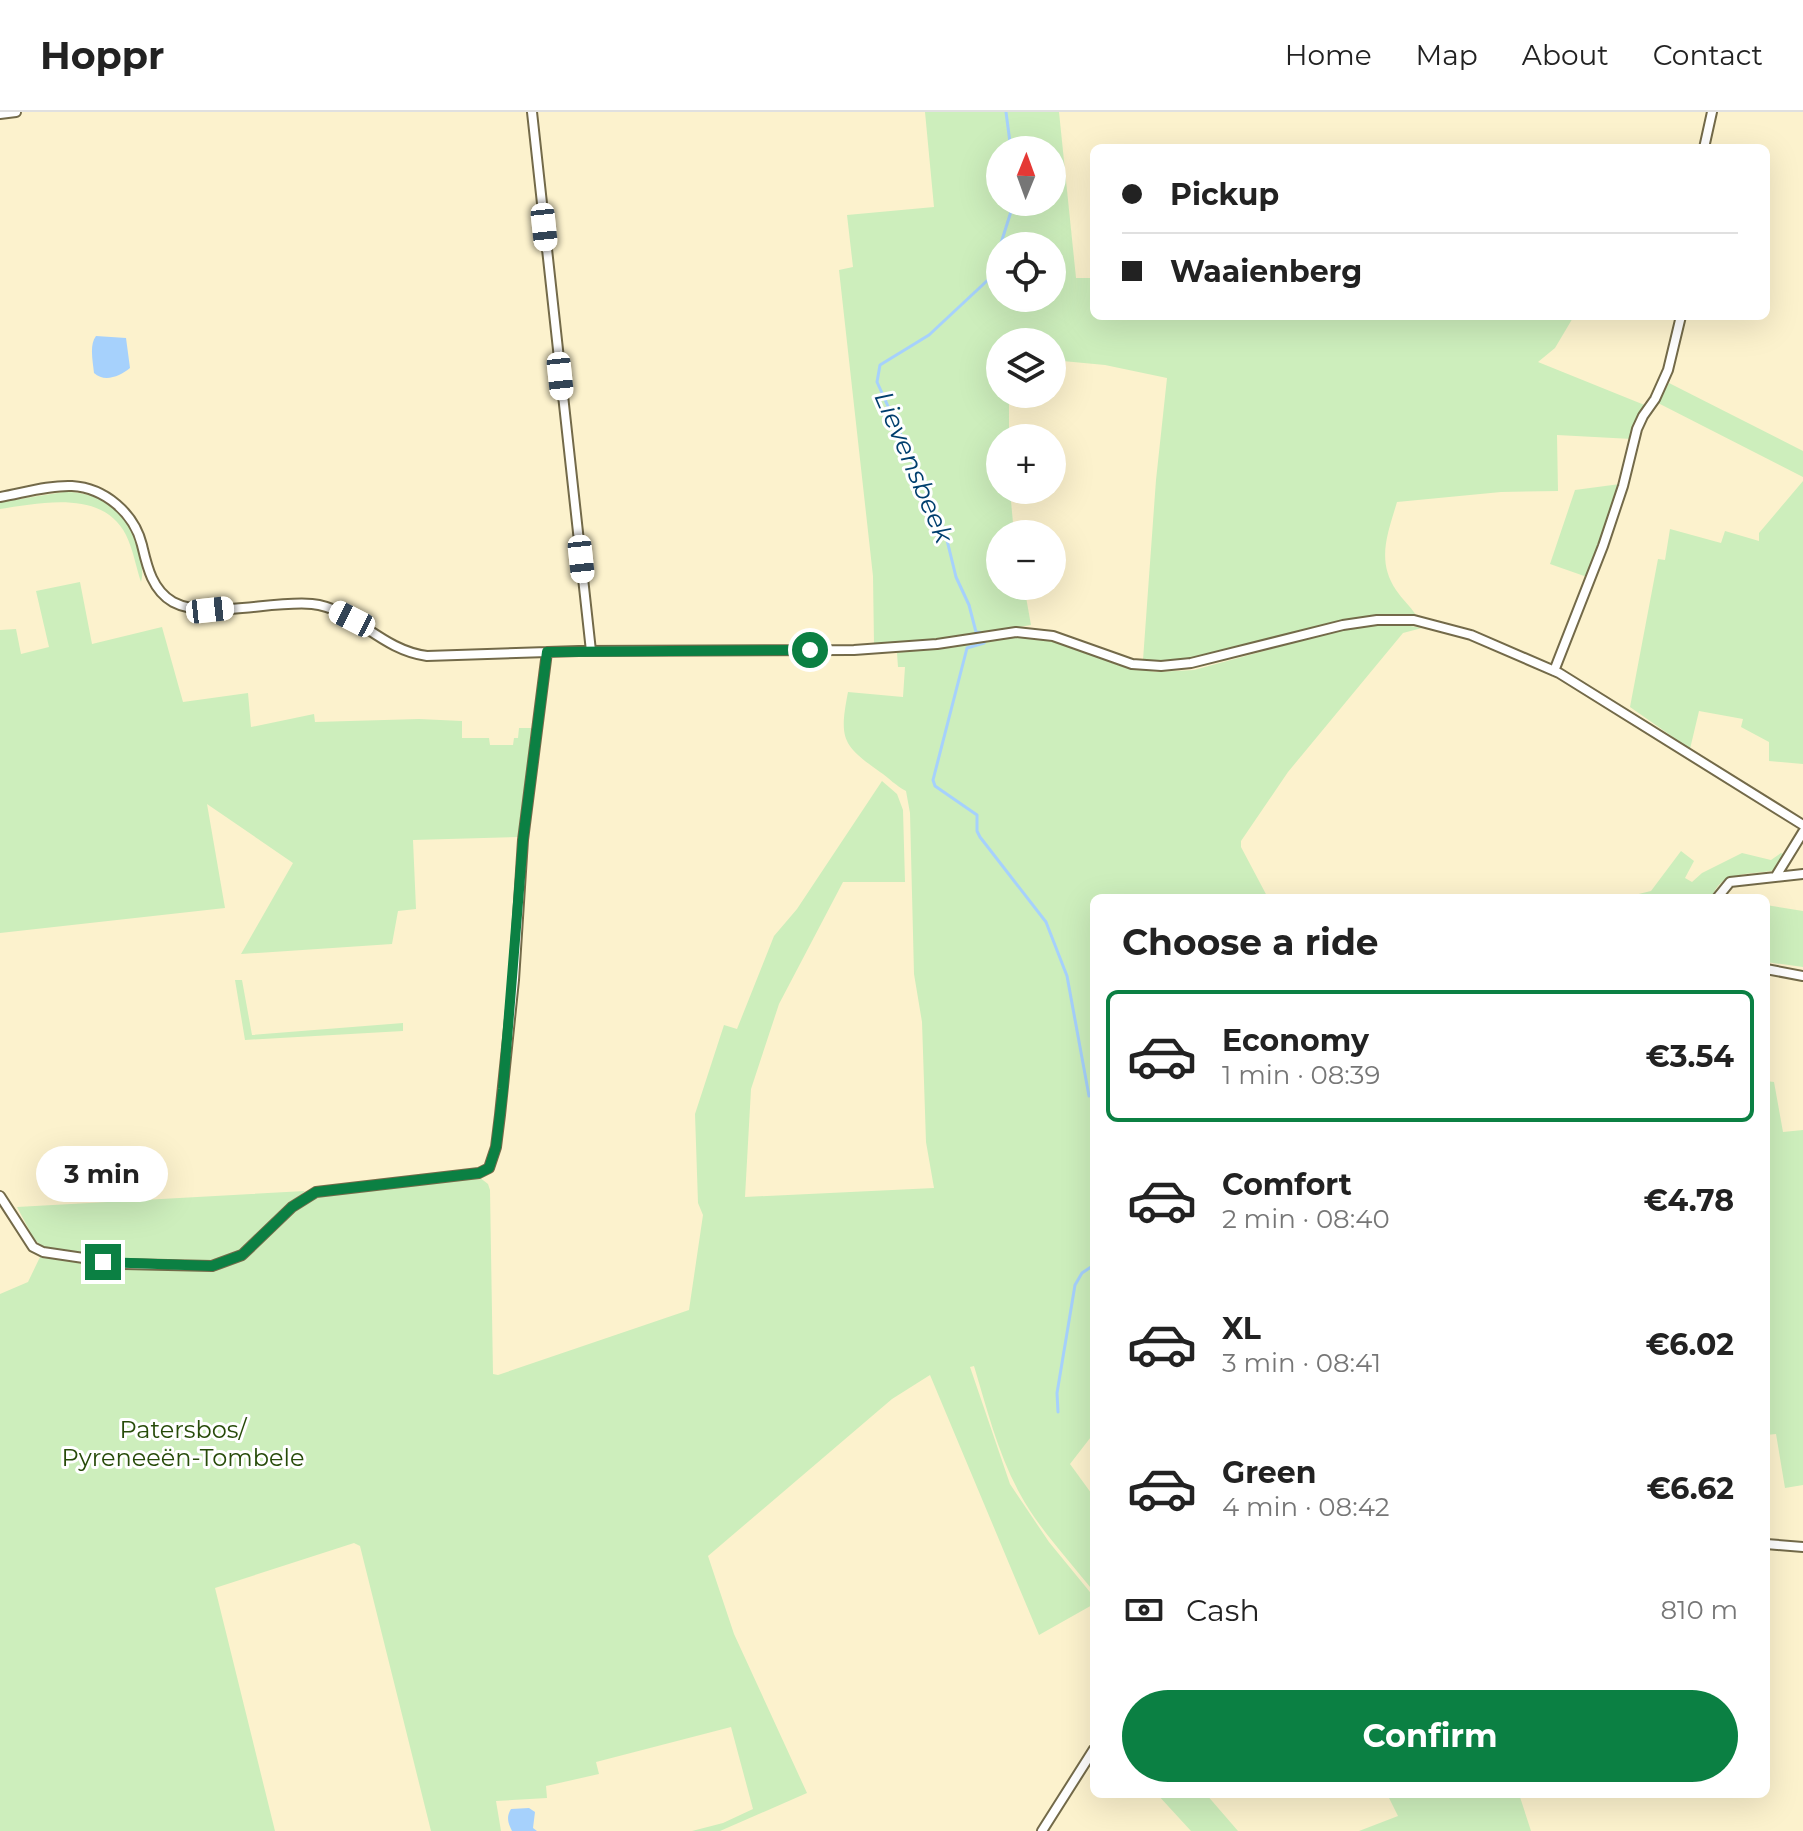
<!DOCTYPE html>
<meta charset="utf-8">
<style>
:root{--surface:#fff;--page:#f2f2f2;--text:#222;--muted:#767676;--line:#e0e0e0;--accent:#0b8043}
body{margin:0;font-family:Montserrat,sans-serif;background:var(--page);color:var(--text);height:100vh;display:flex;flex-direction:column;font-size:30px;white-space:nowrap}
*{box-sizing:border-box;margin:0}
p{font-size:26px;color:var(--muted)}
.icon{flex:none;width:44px;height:44px;fill:none;stroke:currentColor;stroke-width:2;stroke-linecap:round;stroke-linejoin:round}
.map{position:relative;flex:1;overflow:hidden}
.drawer{position:absolute;left:1090px;top:782px;width:680px;height:904px;display:flex;flex-direction:column;background:var(--surface);border-radius:12px;box-shadow:0 8px 32px #0002}
.drawer>*{flex:none}
.guide{position:absolute;left:1090px;top:32px;width:680px;height:176px;border-radius:12px;box-shadow:0 8px 32px #0002;display:grid;align-content:center;height:176px;padding:0 32px;background:var(--surface)}
.needle{width:52px;rotate:1deg}
.buttons{position:absolute;left:986px;top:24px;display:grid;gap:16px}
.buttons a{display:grid;place-items:center;width:80px;height:80px;border-radius:50%;background:var(--surface);box-shadow:0 8px 32px #0002;font-size:40px}
.end{position:absolute;width:36px;height:36px;margin:-18px;border:10px solid #0b8043;background:#fff;box-shadow:0 0 0 4px #fff}
.from{border-radius:50%}
.bubble{position:absolute;height:56px;border-radius:28px;background:var(--surface);box-shadow:0 8px 32px #0002;font-size:26px;font-weight:700;line-height:56px;text-align:center}
.car{position:absolute;width:24px;height:48px;margin:-24px -12px;border-radius:10px;box-shadow:0 0 6px 2px #0007;background:linear-gradient(#fff 24%,#345 0 40%,#fff 0 76%,#345 0 86%,#fff 0)}
.guide b{display:flex;align-items:center;gap:28px;height:76px;font-size:30px}
.guide b+b{border-top:2px solid var(--line)}
.guide i{width:20px;height:20px;background:var(--text)}
ul{padding:0;list-style:none}
li{display:flex;align-items:center;gap:24px;height:132px;margin:0 16px 12px;padding:0 16px;border:4px solid transparent;border-radius:12px}
li div{flex:1}
li b{display:block;font-size:30px}
li em{font-style:normal;font-weight:700}
li.on{border-color:var(--accent)}
li>.icon{width:72px;height:72px;stroke-width:1.5}
h2{padding:0 32px;font-size:36px;line-height:96px}
.pay{display:flex;align-items:center;gap:20px;height:88px;padding:0 32px;font-size:30px}
.pay p{margin-inline-start:auto}
.primary-button{display:flex;gap:16px;margin-top:auto;padding:16px 32px}
.primary-button a{flex:1;height:92px;border-radius:48px;background:var(--accent);color:#fff;font-size:32px;font-weight:700;line-height:92px;text-align:center}
header{display:flex;align-items:center;gap:48px;box-sizing:border-box;height:112px;padding:0 40px;background:var(--surface);border-bottom:2px solid var(--line)}
header strong{font-size:38px}
nav{display:flex;gap:44px;margin-inline-start:auto;font-size:28px}
.map>svg:first-child{display:block}
</style>
<header>
<strong>Hoppr</strong>
<nav><a>Home</a><a>Map</a><a>About</a><a>Contact</a></nav>
</header>
<div class="map">
<svg width="1803" height="1719" viewBox="0 0 1803 1719">
<rect width="100%" height="100%" fill="#fcf2cd"/>
<!-- green -->
<path fill="#cdeebc" fill-rule="evenodd" d="M925 0H1059L1076 166H1094V204H1574L1555 236 1538 250 1647 294 1638 305 1632 327 1557 323 1558 379 1501 380 1397 390C1388 421 1376 448 1396 478 1402 487 1410 494 1416 503L1357 506 1198 545 1176 549 1143 548 1156 368 1167 266 1105 253 1052 248V230H1000V282H1009V326H1000V378H1010L1014 422H1000V474H1024L1031 513 927 531 874 532 873 464 839 158 853 155 847 103 934 95ZM1000 38H1052V90H1000ZM1000 134H1052V186H1000Z
M1669 271 1803 339V365L1658 291Z
M1803 369V652L1769 649V630L1741 615 1743 607 1699 599 1690 637 1630 595 1658 447 1665 448 1670 417 1721 431 1725 419 1759 429V421Z
M1620 372 1587 465 1550 452 1575 378Z
M64 380C102 379 129 401 138 439 141 450 144 459 141 470 136 455 133 437 126 423 103 377 40 391 0 397V390Z
M80 470 92 532 162 515 183 590 248 581 251 615 314 602 315 610 419 607 462 609V626H489L490 633H513L514 626H518L519 616H534L520 725 413 728 416 797 398 799 392 832 241 842 293 751 207 692 225 796 0 821V518L16 517 21 542 49 535 36 479Z
M1393 511 1422 516 1403 521 1288 660 1241 729V735L1268 786H1094V1321L1070 1352 1094 1385V1480C1069 1448 1039 1417 1020 1382 998 1342 987 1297 974 1254L970 1255 1010 1372 1049 1430 1094 1485V1492L1039 1523 930 1263 892 1287 708 1444 734 1522 807 1681 720 1719H692L723 1711 753 1697 731 1615 596 1650 599 1662 546 1674 547 1686 496 1689 501 1719H431L360 1434 354 1431 215 1476 275 1719H0V1182L28 1170 40 1145 162 1158 218 1157 240 1148 298 1093 317 1083 479 1065 488 1072 490 1078 493 1262 498 1263 689 1198 703 1103 698 1091 695 1002 724 913 737 917 774 824 797 797 882 669 897 682 903 698 905 770H843L779 892 751 977 745 1085 934 1076 926 1030 922 910 914 862 910 701 906 679C896 674 889 666 880 660 842 633 839 627 848 580L903 585 905 555H898L897 541 994 524H1025L1065 530 1129 555 1156 560 1194 558 1352 515Z
M1681 739 1694 749 1685 766 1692 770 1702 761 1742 741 1771 748 1781 741 1786 743 1775 758C1751 764 1720 757 1712 786H1622L1651 779Z
M1766 793 1803 799V855L1766 850Z
M235 868H242L252 923 403 911V919L245 928Z
M1766 969 1774 970 1783 1020 1803 1018V1373L1785 1376 1776 1322 1766 1323Z
M305 1079 241 1138C204 1162 87 1145 44 1136L34 1127 17 1095Z
M1157 1682H1206L1238 1719H1191Z
M1387 1682H1519L1531 1719H1359L1398 1704Z"/>
<!-- water -->
<path fill="#a6d1fc" d="M96 224 126 226 130 256C120 264 105 271 94 261 93 250 89 233 96 224Z
M529 1696 535 1700 533 1716 537 1719H512C508 1711 506 1705 511 1697Z"/>
<g fill="none" stroke-linecap="round" stroke-linejoin="round">
<!-- stream -->
<path stroke="#a6d1fc" stroke-width="3" d="M1006 0 1011 38
M986 521 976 520 969 493 956 465 945 420 877 270 880 253 929 223 990 166 1014 90
M986 527 984 531 967 536 933 668 935 674 977 703V719L980 725 1046 810 1067 864 1089 984
M1058 1300 1057 1281 1075 1173 1082 1161 1094 1153"/>
<!-- minor casing -->
<g stroke="#736a49" stroke-width="12">
<path id="minor" d="M532 0 591 539
M0 2 16 0
M1704 36 1712 0
M0 385C23 381 49 373 72 374 105 376 134 401 142 433 147 454 152 478 173 490 206 508 272 488 312 492 354 496 380 538 427 544L579 539 854 538 937 532 1016 520 1053 524 1132 552 1161 554 1191 551 1343 513 1377 508H1414L1471 523 1559 561 1803 713
M1554 559 1603 434 1623 374 1637 317 1643 304 1655 287 1668 258 1681 204
M1776 764 1803 720
M1717 786 1730 770 1803 762
M1766 857 1803 864
M0 1084 33 1135 43 1140 124 1152 212 1154 242 1143 292 1095 316 1080 479 1061 489 1056 496 1035 500 1003 514 868 523 728 547 540
M1766 1432 1803 1435
M1042 1719 1094 1637"/>
</g>
<!-- minor -->
<use href="#minor" stroke="#fff" stroke-width="8"/>
</g>
<g fill="none" stroke-linecap="round" stroke-linejoin="round">
<!-- route -->
<path stroke="#0b8043" stroke-width="10" d="M103 1150 212 1154 242 1143 292 1095 316 1080 479 1061 489 1056 496 1035 503 977 523 728 547 540 810 538"/>
</g>
<g text-anchor="middle" stroke-width="6" stroke-linejoin="round" paint-order="stroke">
<!-- park labels -->
<g font-size="24" fill="#274b09" stroke="#fff">
<text x="183" y="1326">Patersbos/<tspan x="183" dy="28">Pyreneeën-Tombele</tspan></text>
</g>
<!-- water labels -->
<g font-size="26" font-style="italic" fill="#003f6e" stroke="#fff">
<text transform="translate(914 355) rotate(67)" y="9">Lievensbeek</text>
</g>
</g>
</svg>
<div class="buttons">
<a><svg class="needle" viewBox="-14 -14 28 28"><path d="M0-13l5 13h-10z" fill="#e53935"/><path d="M0 13l5-13h-10z" fill="#767676"/></svg></a>
<a><svg class="icon" aria-label="locate" viewBox="0 0 24 24"><circle cx="12" cy="12" r="6"/><path d="M12 2v4M12 18v4M2 12h4M18 12h4"/></svg></a>
<a><svg class="icon" aria-label="layers" viewBox="0 0 24 24"><path d="M12 4l9 5-9 5-9-5zM3 14l9 5 9-5"/></svg></a>
<a>+</a>
<a>−</a>
</div>
<i class="end from" style="left:810px;top:538px"></i>
<i class="end" style="left:103px;top:1150px"></i>
<div class="bubble" style="left:36px;top:1034px;width:132px">3 min</div>
<i class="car" style="left:544px;top:115px;rotate:174deg"></i>
<i class="car" style="left:560px;top:264px;rotate:174deg"></i>
<i class="car" style="left:581px;top:447px;rotate:174deg"></i>
<i class="car" style="left:210px;top:498px;rotate:84deg"></i>
<i class="car" style="left:352px;top:507px;rotate:297deg"></i>
<div class="guide">
<b><i class="from"></i>Pickup</b>
<b><i></i>Waaienberg</b>
</div>
<section class="drawer">
<h2>Choose a ride</h2>
<ul>
<li class="on"><svg class="icon" aria-label="car" viewBox="0 0 24 24"><path d="M5 17H2v-5l4-1 3-4h7l3 4 3 1v5h-3M9 17h6M6 11h13"/><circle cx="7" cy="17" r="2"/><circle cx="17" cy="17" r="2"/></svg><div><b>Economy</b><p>1 min · 08:39</p></div><em>€3.54</em></li>
<li><svg class="icon" aria-label="car" viewBox="0 0 24 24"><path d="M5 17H2v-5l4-1 3-4h7l3 4 3 1v5h-3M9 17h6M6 11h13"/><circle cx="7" cy="17" r="2"/><circle cx="17" cy="17" r="2"/></svg><div><b>Comfort</b><p>2 min · 08:40</p></div><em>€4.78</em></li>
<li><svg class="icon" aria-label="car" viewBox="0 0 24 24"><path d="M5 17H2v-5l4-1 3-4h7l3 4 3 1v5h-3M9 17h6M6 11h13"/><circle cx="7" cy="17" r="2"/><circle cx="17" cy="17" r="2"/></svg><div><b>XL</b><p>3 min · 08:41</p></div><em>€6.02</em></li>
<li><svg class="icon" aria-label="car" viewBox="0 0 24 24"><path d="M5 17H2v-5l4-1 3-4h7l3 4 3 1v5h-3M9 17h6M6 11h13"/><circle cx="7" cy="17" r="2"/><circle cx="17" cy="17" r="2"/></svg><div><b>Green</b><p>4 min · 08:42</p></div><em>€6.62</em></li>
</ul>
<div class="pay"><svg class="icon" aria-label="cash" viewBox="0 0 24 24"><path d="M3 7h18v10H3z"/><circle cx="12" cy="12" r="2"/></svg>Cash<p>810 m</p></div>
<div class="primary-button"><a>Confirm</a></div>
</section>
</div>
